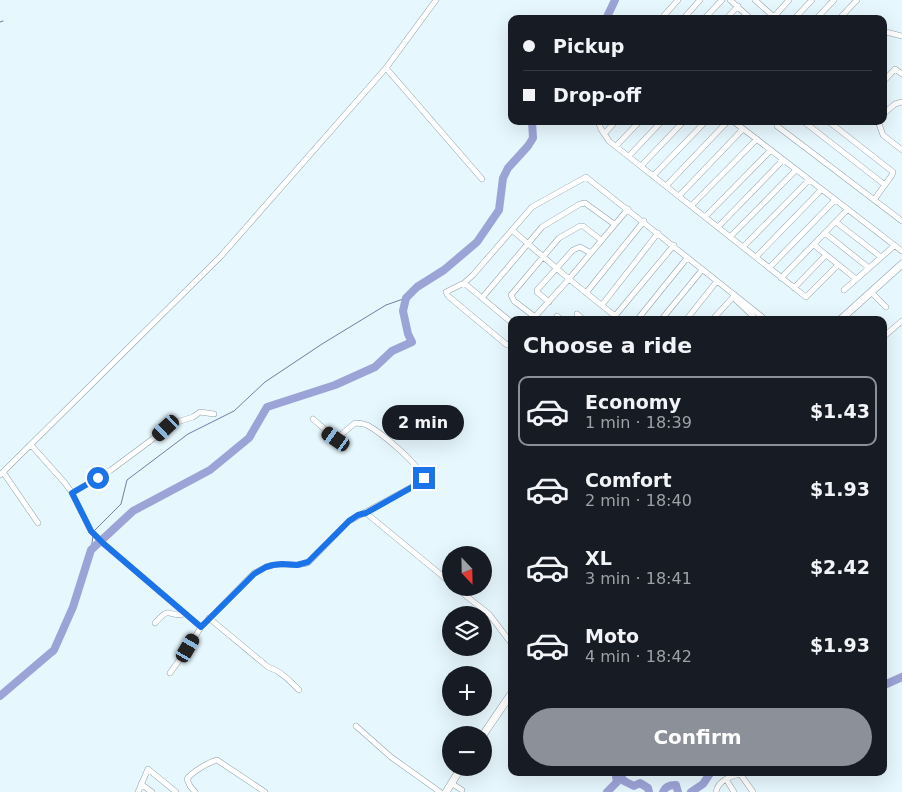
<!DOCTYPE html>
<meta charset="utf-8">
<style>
:root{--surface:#171b24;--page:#242831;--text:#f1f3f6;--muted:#9ea1a6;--line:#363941;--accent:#8c9099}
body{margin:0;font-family:"DejaVu Sans",sans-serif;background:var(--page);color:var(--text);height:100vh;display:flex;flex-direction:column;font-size:19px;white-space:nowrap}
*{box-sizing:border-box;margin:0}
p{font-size:16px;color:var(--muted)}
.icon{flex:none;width:28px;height:28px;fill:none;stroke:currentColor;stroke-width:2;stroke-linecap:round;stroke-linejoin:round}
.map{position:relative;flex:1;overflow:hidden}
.panel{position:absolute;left:508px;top:316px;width:379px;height:460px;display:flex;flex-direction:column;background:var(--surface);border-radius:10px;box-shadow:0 5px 20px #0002}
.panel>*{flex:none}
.guide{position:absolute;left:508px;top:15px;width:379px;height:110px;border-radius:10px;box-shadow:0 5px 20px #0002;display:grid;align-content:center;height:110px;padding:0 15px;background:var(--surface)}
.needle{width:32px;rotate:158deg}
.controls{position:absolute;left:442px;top:546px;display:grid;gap:10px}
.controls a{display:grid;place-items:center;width:50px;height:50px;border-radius:50%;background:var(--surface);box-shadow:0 5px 20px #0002;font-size:25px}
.end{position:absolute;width:22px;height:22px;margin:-11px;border:6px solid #1a73e8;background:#fff;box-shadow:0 0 0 2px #fff}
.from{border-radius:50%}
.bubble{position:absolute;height:35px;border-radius:18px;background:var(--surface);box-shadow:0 5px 20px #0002;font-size:16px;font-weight:700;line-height:35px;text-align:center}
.car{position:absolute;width:15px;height:30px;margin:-15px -8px;border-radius:6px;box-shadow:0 0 4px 1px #0007;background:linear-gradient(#222 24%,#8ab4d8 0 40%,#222 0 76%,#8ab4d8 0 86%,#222 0)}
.guide b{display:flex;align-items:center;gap:18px;height:48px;font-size:19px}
.guide b+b{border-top:1px solid var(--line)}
.guide i{width:12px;height:12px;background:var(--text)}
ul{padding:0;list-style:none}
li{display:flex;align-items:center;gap:15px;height:70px;margin:0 10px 8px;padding:0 5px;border:2px solid transparent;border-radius:10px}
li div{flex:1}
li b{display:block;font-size:19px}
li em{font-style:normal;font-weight:700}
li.current{border-color:var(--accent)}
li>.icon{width:45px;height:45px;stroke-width:1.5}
h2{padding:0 15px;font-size:22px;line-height:60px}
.action{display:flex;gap:10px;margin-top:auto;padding:10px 15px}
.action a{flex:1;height:58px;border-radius:30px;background:var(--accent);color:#fff;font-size:20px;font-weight:700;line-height:58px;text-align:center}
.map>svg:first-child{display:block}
</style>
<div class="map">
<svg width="902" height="792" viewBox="0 0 902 792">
<rect width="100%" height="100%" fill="#e7f7fe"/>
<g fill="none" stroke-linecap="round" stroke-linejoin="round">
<!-- stream -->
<path stroke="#767da2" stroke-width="1" d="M0 22 3 21
M93 532 121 504 127 480 188 434 234 411 265 382 322 344 386 305 406 298
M91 550 93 536"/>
<!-- river -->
<path stroke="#9ca3d6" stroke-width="8" d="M606 19 615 0
M882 686 902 677
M0 696 54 650 73 607 91 550 133 511 210 470 249 438 267 407 335 385 375 367 392 351 412 342 408 334 403 311 406 298 417 287 444 270 477 242 499 210 503 178 508 168 528 146 533 138 532 121
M607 792 617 782 616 776 620 775 624 781 634 786 640 783 648 788 649 792
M663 792C665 786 670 785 676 785L678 792
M691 792 703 784 711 772"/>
<!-- minor casing -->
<g stroke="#8fa1a9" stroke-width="6">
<path id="minor" d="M730 0 751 19
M755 0 774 17
M661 19 678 0
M683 19 700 0
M704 19 722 0
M726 19 738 6
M772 19 789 0
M794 19 812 0
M816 19 834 0
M839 19 857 0
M882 31 902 36
M386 68 482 179
M882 83 895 69 902 74
M882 115 895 104 902 102
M598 121 601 129 609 141 806 297 838 265
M733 121 902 251
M776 121 777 126 902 221
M803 121 885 185
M828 121 893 172 892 175 874 200
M878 121 883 135 902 150
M604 134 616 121
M616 146 640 121
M629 156 662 121
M641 166 684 121
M653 176 706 121
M666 186 728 121
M679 196 743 129
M691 206 757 139
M705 217 771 150
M836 222 881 257
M718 227 783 160
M512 230 569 279 620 320
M825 233 869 268
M730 237 796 170
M814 245 856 279
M743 247 809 180
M756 257 821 190
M769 268 835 200
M781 278 847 210
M464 283 511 322
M794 288 826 255
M844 290 894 246
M586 293 644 221
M872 293 886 307
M482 298 542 227 580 204 585 203 614 224
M735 299 757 320
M549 302 537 292V290L573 250 580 247 591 253
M602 305 658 233
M577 314 584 320
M557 316 562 320
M615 316 674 245
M535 317 514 301 511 295 559 238 580 226H583L601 240
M532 320 569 279 628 209
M637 320 687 258
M661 320 702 270
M686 320 717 281
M712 320 735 295
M882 338 902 321
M511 343 507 345 448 296 446 292 464 283 473 275 532 207 586 177 766 320
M31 445 65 483 72 493 91 531 104 544 201 627 254 573 266 567 273 565 282 564 297 565 308 563 349 521 423 481C424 467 380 432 367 425 364 424 359 423 355 423L336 439 313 419
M3 472 38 523
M0 475 221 256 386 68 436 0
M72 493 111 470 158 435 171 424 193 417 200 412 214 414
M366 513 451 583
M456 588 489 614 511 643
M209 618 268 667C281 671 290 681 299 690
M155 623C172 604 166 618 184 614
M170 673 188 648 201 627
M356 726 391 757 440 792
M726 779 734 792
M451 783 462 790
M141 784 152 792
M138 792 148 769 176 792
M195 792 190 786 187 779C192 772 209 762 217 760L265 792
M716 792C718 781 729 777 739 774L741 775 753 792"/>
</g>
<!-- major casing -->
<g stroke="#8fa1a9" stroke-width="8">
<path id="major" d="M840 320 902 264
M483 735 511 694
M446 792 461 768"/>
</g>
<!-- minor -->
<use href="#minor" stroke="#fff" stroke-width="5"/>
<!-- major -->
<use href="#major" stroke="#fff" stroke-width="7"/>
</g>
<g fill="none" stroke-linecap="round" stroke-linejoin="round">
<!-- route -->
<path stroke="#1a73e8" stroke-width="6" d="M98 478 72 493 91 531 104 544 201 627 254 574 266 567 273 565 282 564 297 565 308 562 349 521 358 515 366 513 423 481 424 478"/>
</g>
</svg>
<div class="controls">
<a><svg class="needle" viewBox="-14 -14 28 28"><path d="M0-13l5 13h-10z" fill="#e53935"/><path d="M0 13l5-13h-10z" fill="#9ea1a6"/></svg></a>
<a><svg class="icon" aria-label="layers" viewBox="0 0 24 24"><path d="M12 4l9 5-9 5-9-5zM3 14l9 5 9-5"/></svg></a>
<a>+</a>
<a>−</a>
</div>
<i class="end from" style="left:98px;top:478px"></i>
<i class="end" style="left:424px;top:478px"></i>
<div class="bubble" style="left:382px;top:405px;width:82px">2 min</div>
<i class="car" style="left:166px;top:428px;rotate:227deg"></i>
<i class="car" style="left:336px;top:439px;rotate:305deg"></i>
<i class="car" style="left:188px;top:648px;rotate:30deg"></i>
<div class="guide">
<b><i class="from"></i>Pickup</b>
<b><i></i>Drop-off</b>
</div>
<section class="panel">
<h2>Choose a ride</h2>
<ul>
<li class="current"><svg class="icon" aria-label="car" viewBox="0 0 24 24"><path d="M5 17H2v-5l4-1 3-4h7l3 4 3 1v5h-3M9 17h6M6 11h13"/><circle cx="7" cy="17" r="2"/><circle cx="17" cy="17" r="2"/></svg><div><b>Economy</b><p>1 min · 18:39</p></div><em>$1.43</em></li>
<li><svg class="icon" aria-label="car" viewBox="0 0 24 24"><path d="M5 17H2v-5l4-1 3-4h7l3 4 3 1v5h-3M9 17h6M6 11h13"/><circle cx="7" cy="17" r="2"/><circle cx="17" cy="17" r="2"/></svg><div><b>Comfort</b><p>2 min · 18:40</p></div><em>$1.93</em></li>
<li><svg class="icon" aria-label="car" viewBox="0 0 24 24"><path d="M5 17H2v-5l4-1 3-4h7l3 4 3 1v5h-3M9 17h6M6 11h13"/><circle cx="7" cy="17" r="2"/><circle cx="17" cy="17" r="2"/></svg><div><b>XL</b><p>3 min · 18:41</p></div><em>$2.42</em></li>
<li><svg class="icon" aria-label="car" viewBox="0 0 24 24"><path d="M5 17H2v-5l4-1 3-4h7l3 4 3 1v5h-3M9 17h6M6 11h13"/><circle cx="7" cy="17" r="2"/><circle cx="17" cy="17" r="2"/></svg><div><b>Moto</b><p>4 min · 18:42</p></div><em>$1.93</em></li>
</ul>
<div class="action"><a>Confirm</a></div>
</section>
</div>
